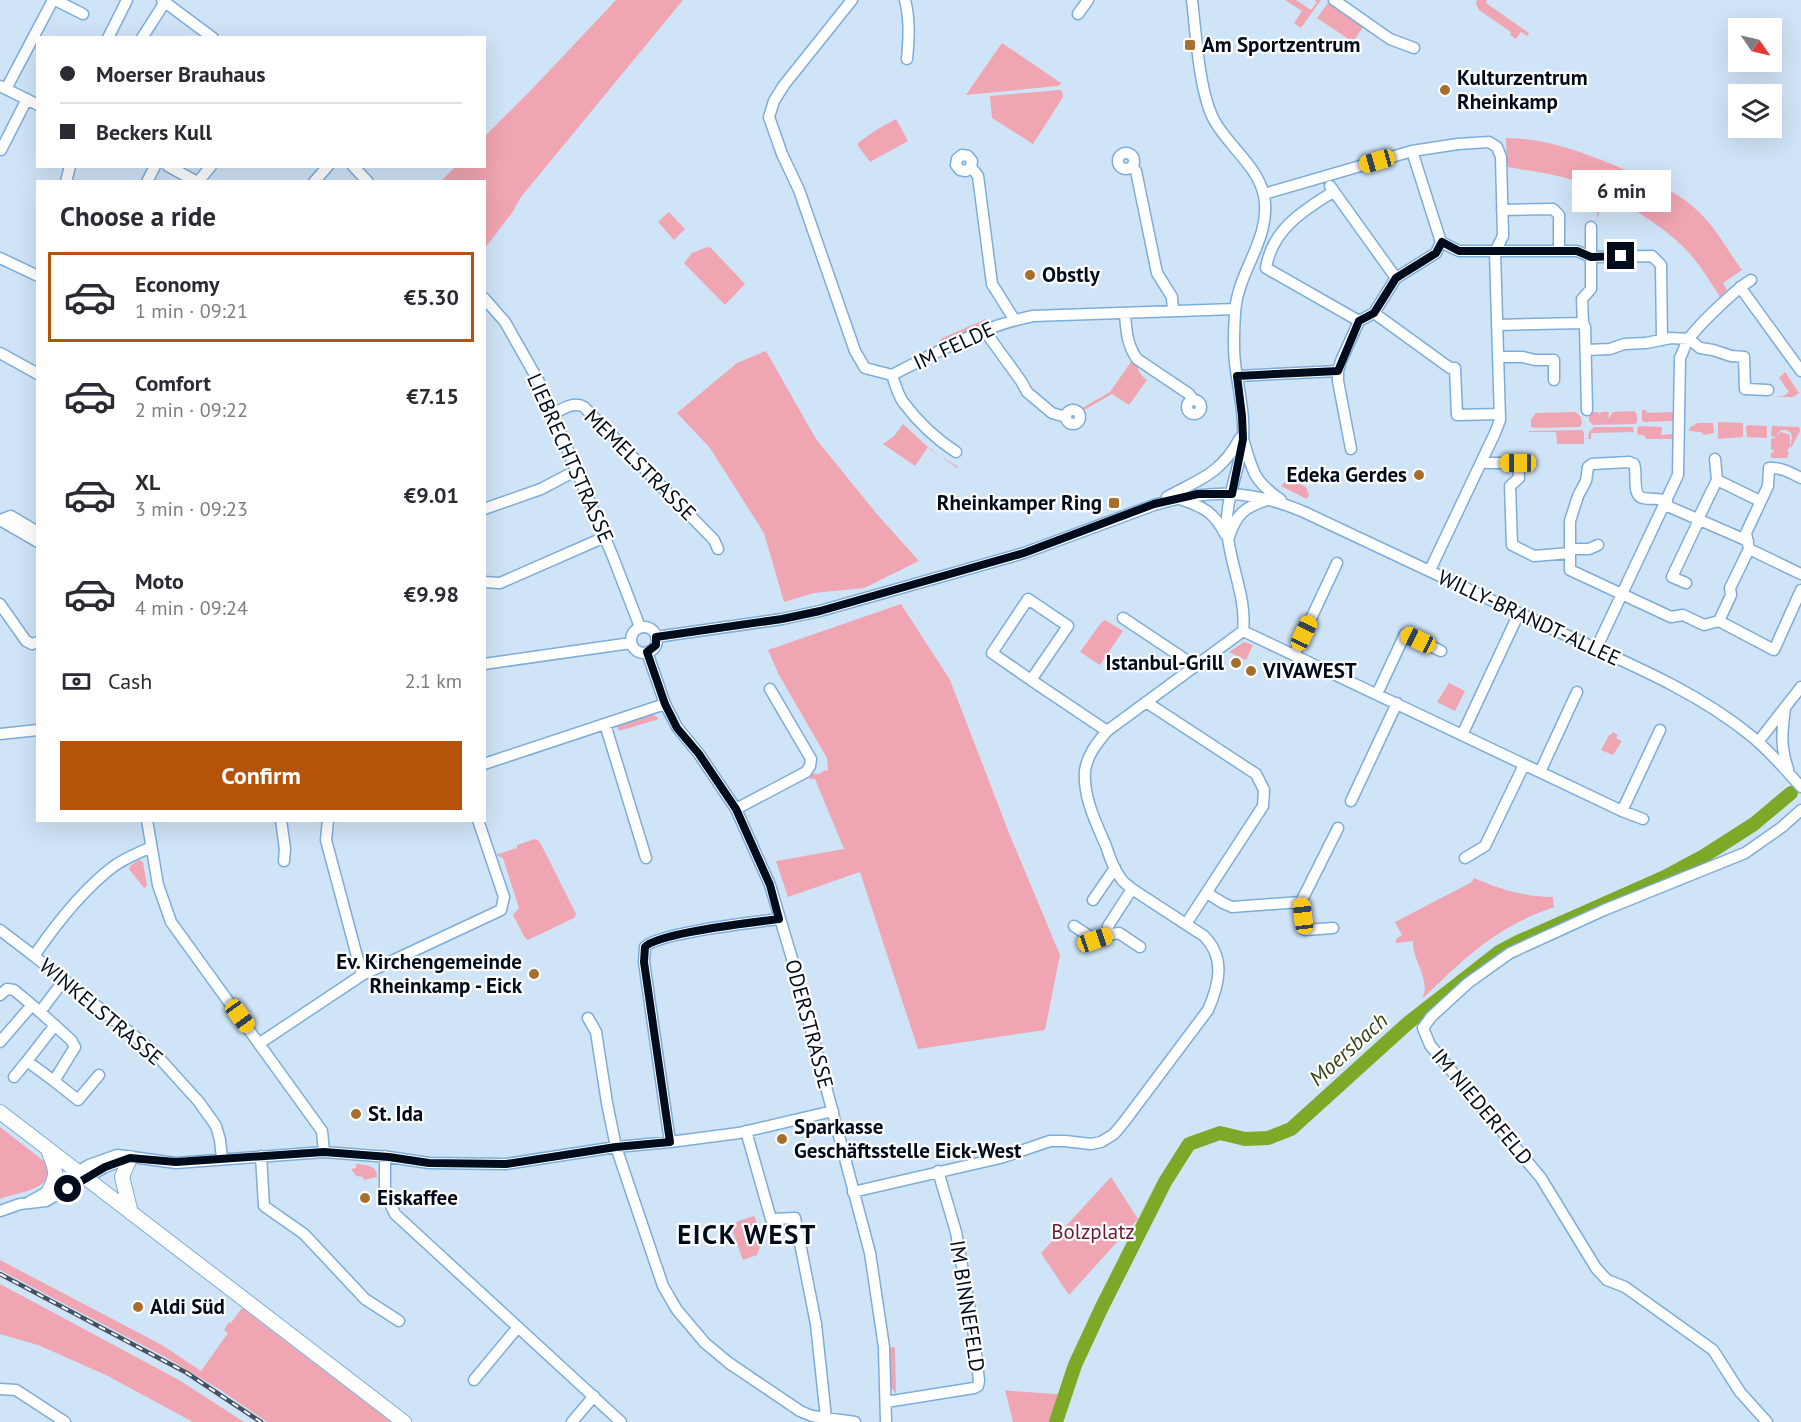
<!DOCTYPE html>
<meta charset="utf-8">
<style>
:root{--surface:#fff;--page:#f7f7f7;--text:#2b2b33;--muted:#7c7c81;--line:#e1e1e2;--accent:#b45309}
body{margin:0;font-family:"PT Sans",sans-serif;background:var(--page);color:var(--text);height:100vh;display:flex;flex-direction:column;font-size:22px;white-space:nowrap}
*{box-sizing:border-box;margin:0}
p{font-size:20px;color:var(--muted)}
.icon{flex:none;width:33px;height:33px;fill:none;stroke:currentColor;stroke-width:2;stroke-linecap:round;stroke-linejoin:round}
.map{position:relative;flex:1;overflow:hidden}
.drawer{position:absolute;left:36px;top:180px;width:450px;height:642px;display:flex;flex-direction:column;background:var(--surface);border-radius:0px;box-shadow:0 6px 24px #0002}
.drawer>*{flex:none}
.banner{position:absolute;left:36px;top:36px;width:450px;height:132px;border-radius:0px;box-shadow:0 6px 24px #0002;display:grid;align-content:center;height:132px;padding:0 24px;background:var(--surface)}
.needle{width:39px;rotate:124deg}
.controls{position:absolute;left:1728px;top:18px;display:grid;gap:12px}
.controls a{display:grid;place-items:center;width:54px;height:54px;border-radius:0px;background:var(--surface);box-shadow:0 6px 24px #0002;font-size:30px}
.end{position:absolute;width:27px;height:27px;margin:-14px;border:8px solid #000c1c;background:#fff;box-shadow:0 0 0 3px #fff}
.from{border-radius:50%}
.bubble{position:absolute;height:42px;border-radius:0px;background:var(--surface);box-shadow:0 6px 24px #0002;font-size:20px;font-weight:700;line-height:42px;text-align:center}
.car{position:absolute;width:18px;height:36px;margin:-18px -9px;border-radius:8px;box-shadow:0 0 4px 2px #0007;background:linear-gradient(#f5c518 24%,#345 0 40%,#f5c518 0 76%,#345 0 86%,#f5c518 0)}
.banner b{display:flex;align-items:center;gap:21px;height:57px;font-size:22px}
.banner b+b{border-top:2px solid var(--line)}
.banner i{width:15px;height:15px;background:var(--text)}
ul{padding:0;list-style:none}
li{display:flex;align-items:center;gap:18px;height:90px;margin:0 12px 9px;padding:0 12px;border:3px solid transparent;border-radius:0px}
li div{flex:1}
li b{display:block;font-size:22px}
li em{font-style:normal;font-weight:700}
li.current{border-color:var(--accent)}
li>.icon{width:54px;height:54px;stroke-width:1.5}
h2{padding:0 24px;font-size:27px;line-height:72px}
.pay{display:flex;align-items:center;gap:15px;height:66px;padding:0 24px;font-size:22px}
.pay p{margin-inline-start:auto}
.button{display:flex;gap:12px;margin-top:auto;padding:12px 24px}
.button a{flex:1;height:69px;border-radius:0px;background:var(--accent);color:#fff;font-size:24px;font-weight:700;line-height:69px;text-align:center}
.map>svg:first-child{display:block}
</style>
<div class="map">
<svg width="1801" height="1422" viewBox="0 0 1801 1422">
<rect width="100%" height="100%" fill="#d0e4f7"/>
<!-- green -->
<path fill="#f0a5b2" d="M616 0H683L521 197 512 213 485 248 484 182 441 181 455 167 484 166 485 136 534 87Z
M1285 0H1296L1311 10 1317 2 1314 0H1321L1301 28 1294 23 1302 11Z
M1477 0H1487L1486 3 1529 33 1527 36 1521 32 1516 39 1510 35 1511 32 1479 10 1476 4Z
M1328 3 1363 27 1353 42 1317 18Z
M1002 43 1061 83V84L1058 86 966 95Z
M1059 90 1062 91 1063 97 1033 144 992 118 990 96Z
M896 119 908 141 870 162 858 146V143L876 130Z
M1506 138C1548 138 1588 154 1626 170 1652 181 1677 191 1698 211 1716 228 1728 251 1742 270L1723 283 1727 290 1720 297C1711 283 1702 268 1691 255 1671 232 1634 208 1606 195L1601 206 1597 219C1596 211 1601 201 1605 194 1576 176 1541 173 1507 167Z
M669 212 685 229 674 240 658 222Z
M707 247 711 248 745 284 725 305 684 263 692 253Z
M986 319 991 324 945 343 941 341 940 339Z
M766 351 816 439 876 513 919 561 864 588 814 593 784 602 764 533 710 448 677 413 737 363Z
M1133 359C1139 367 1137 373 1147 380L1129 405 1112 394 1084 410 1082 408 1110 392Z
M1785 372 1799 393 1793 397H1774L1784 396 1789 392 1779 378Z
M1642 410H1646L1647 413 1673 412V421L1644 422 1642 420Z
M1634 411 1637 414V422L1635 424 1593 425 1589 421V412H1598L1600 415 1601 412H1609L1608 419 1613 412Z
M1576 412 1581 417 1582 423 1580 427 1536 428 1531 427V419L1536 413Z
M1718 422 1743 423V437L1718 439Z
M1698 423H1713L1714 433 1704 435 1701 432 1689 431 1690 427Z
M903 424 931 450 958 467 957 468 928 447 915 466 883 444 894 436Z
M1748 425 1767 426V438L1747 437 1746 427Z
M1639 426 1662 427 1661 435 1673 434V439H1646L1644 435H1638L1637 428Z
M1772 426 1799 427 1800 431 1791 448 1790 447 1792 438 1791 433 1787 430H1781L1776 436 1781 432 1790 435V446L1787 451 1789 452 1787 458H1771V452L1774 453 1773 449 1771 450V439L1776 437 1771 436Z
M1594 427H1633L1634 432 1591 433V439H1588L1589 432Z
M1582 430 1584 433V444H1557L1556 432H1529V431Z
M1296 478 1298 483 1306 487 1309 495 1307 499 1281 486 1288 479Z
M901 604 950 680 1009 833 1060 955 1045 1030 918 1049 860 872 788 897 776 861 844 849 815 779H810V773L819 774 826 770 828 771 827 758 779 675 768 650Z
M1105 620 1123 631 1100 665 1080 652 1101 623Z
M1244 642 1253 645 1246 660 1229 652Z
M1449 683 1465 691 1455 711 1437 702Z
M653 714 659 719 619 731 617 725Z
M1613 732 1618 735 1616 738 1622 741 1613 755 1601 750 1609 735H1611Z
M535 839 538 840 542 846 576 914 574 918 528 940 525 938 513 915 519 908 503 858 495 855 517 848V845Z
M139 860 143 862 147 886 144 888 129 869 130 866Z
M1474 878C1499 889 1525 897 1553 897L1554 907C1494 928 1466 957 1422 999 1432 981 1412 961 1413 941L1396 943V939L1402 935 1395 922 1472 882Z
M0 1127 45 1162C60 1190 17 1192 0 1199Z
M356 1164C366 1165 377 1165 377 1177L364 1180 363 1177 358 1176 357 1177 351 1169 356 1168Z
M1111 1177 1138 1219 1069 1295 1041 1253Z
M754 1216 763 1238 757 1255 743 1260 730 1224Z
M0 1260 162 1345 201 1371 228 1333 224 1330 229 1322 231 1323 242 1308 391 1422H267L219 1389 165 1357 0 1270Z
M0 1284 179 1380 244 1422H193L106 1375 38 1345 0 1334Z
M895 1347 896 1394 890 1386 888 1351 890 1348Z
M1005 1390 1012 1391 1069 1395 1060 1422H1013Z"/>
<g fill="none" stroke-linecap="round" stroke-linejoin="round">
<!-- river -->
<path stroke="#7ca928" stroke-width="14" d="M1056 1422 1075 1365 1101 1309 1165 1182 1189 1144 1220 1133 1245 1139 1268 1138 1291 1129 1408 1023 1499 952 1518 942 1665 877 1704 856 1754 824 1791 793"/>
<!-- minor casing -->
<g stroke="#7cadda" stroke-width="13">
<path id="minor" d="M55 0 83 14
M162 0 213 38
M852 0 784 85 774 101 769 117 782 154 799 190 855 351 865 368 892 375C938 352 982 326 1033 316L1235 309
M905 0C910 20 909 38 907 59
M1334 0 1390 39 1414 48
M1078 14 1088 0
M108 38 127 0
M142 38 165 2
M0 86 38 105
M6 89 53 0
M1 150 27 99
M1412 151 1441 242
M1118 161a8 8 0 1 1 16 0a8 8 0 1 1-16 0Z
M168 166 197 182
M353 166 368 182
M1132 166 1136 171 1157 273 1172 297 1173 311
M971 167 966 171 960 170 956 165 957 159 962 155 968 156 972 161 971 167 978 176 992 284 1014 319
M66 182 70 166
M147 182 155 166
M198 182 211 166
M314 182 328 166
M1330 186 1396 278
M1333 192C1302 211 1272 230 1266 268L1359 321
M1264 194 1412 151 1458 144 1489 142 1497 147 1501 157 1503 236 1495 252 1500 420 1495 433 1430 570
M1502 210 1553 209 1559 215V251
M0 258 38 276
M1740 287 1801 371
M484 298 505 322 539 382 613 557 640 627
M1125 313C1126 330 1127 345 1137 359L1189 394 1193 399
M1374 313 1450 368H1455L1457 415 1500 414
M1497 325 1583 323
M984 330 1021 381 1027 392 1052 413 1066 417
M1586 350 1610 349 1624 344 1646 343 1671 338 1689 339 1700 348 1713 350 1731 356 1744 357 1745 389 1768 390
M0 353 38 374
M1498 357H1523L1535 360H1554V380
M892 375C895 384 898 395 903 402 918 422 936 439 956 452
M1237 376 1338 371
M1187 407a7 7 0 1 1 14 0a7 7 0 1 1-14 0Z
M1587 410 1585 327 1583 323 1582 299 1591 289V227
M1066 417a7 7 0 1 1 14 0a7 7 0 1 1-14 0Z
M553 414C562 409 574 401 584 407L714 540 718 549
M1244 442C1253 473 1254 481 1281 500
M1351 449 1338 381V371L1341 361 1359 321 1374 313 1396 278 1436 253 1441 242 1459 251H1577L1591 257 1652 256 1661 265 1662 340
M1715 459 1717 480 1760 501
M1482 461 1487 463H1518L1519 478 1510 486 1512 545 1534 556 1570 553
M1167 497C1200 479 1221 474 1240 438
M1177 498C1201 506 1214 511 1225 534
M1667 501C1656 497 1652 500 1643 498 1631 496 1638 473 1634 464L1629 462 1592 464 1588 467 1586 481 1578 496 1570 521V570L1671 617 1683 615 1704 625 1719 621 1774 650 1801 590
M1665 505 1748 541
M484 509 541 489 577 470
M1698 519 1717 480
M0 520 38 542
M0 520 11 516 38 532
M1229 537C1236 514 1245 507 1267 500
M1570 549H1589L1598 545
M1749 549 1801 574
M484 582 500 583 605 537
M1686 583 1672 577 1699 520
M0 604 26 641 32 644 38 642
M1123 618 1195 666
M1719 621 1731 595 1730 588 1749 549 1746 533 1768 486 1769 468C1781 467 1791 473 1801 478
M631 640a13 13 0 1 1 26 0a13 13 0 1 1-26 0Z
M1243 631 1622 811 1643 819
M656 637 782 619 820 611 1024 553 1154 505C1209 489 1250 489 1304 512 1383 549 1463 587 1542 624 1612 657 1690 686 1750 735 1769 750 1785 769 1801 787
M1596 649 1678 475 1680 358C1683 352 1685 345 1688 340 1699 324 1735 290 1751 280
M647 652 665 704 677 727 699 754 736 809 770 885 793 962 870 1253 884 1347 886 1422
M1294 655 1337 563
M484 664 631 643
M1031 680 992 653 1028 599 1068 626 1031 680 1107 731
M1377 694 1405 634 1441 651
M1146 702 1256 774 1264 790 1263 806 1186 924
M1785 708C1782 731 1780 746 1788 769
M605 724 646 858
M0 734 38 730
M1462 735 1519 613
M1758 742 1801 687
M484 764 665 704
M1540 772 1577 692
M1351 801 1397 703
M736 809 806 772 810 766 811 759 770 689
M1622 811 1660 730
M147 820 158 885 171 922 322 1131 324 1152
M281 820 285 849 284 861
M328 820 326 840 362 975
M151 847C139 853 125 858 114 866 82 890 56 924 34 956L152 1050 199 1102 216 1126 220 1140 222 1158
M1465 858 1485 846 1524 765
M1207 893 1223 903 1232 907 1301 902 1338 828
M1093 900 1115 868
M1301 902 1305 930 1333 928
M1074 926 1095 940 1107 935 1108 926 1132 889
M0 930 34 956
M1107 935 1119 933 1140 947
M0 995 7 989 14 990 32 1005
M40 1012 71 1040 75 1047 54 1081 78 1100 99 1075
M588 1018 596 1032 607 1103 616 1147 663 1286 677 1310 705 1343 729 1363 800 1411 812 1416 855 1422
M0 1042 32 1005 40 1012 64 980
M260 1043 362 975 501 910 504 897 478 820
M27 1061 55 1025
M14 1077 27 1061 54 1081
M746 1131 771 1219 795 1218 816 1324 826 1418
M670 1142 644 962 645 947C657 933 756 922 779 919
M261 1156 264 1206 304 1234 365 1299 399 1321
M385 1156V1193L395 1214 621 1422
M853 1192 1000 1158 1050 1141H1065L1091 1144 1101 1142 1114 1134 1124 1122 1208 1010C1219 985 1226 958 1204 936L1132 889C1129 886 1124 883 1122 880 1114 870 1110 858 1106 846 1096 823 1083 797 1085 771 1087 755 1097 743 1107 731L1243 631C1247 597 1229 563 1227 529 1225 499 1240 469 1243 439 1245 414 1238 388 1235 363 1233 346 1234 330 1235 313 1237 271 1272 239 1264 196 1258 166 1228 146 1214 120 1199 92 1196 33 1192 0
M29 1202 49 1191 89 1165 117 1155 176 1163 324 1152 389 1157 429 1163 506 1164 616 1147 670 1142 739 1133 833 1111
M0 1211 20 1204 46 1201 105 1167 130 1158
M474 1380 518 1327
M0 1389 16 1390 65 1422
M886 1402 974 1388 978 1386 979 1381 973 1327 956 1232 938 1171
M572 1422 594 1396
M1767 1422 1740 1392 1713 1350 1625 1287 1607 1280 1596 1268 1541 1178 1430 1045 1423 1028 1431 1017 1468 983 1510 953 1604 910 1745 853 1782 827 1801 810"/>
</g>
<!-- major casing -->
<g stroke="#7cadda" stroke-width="16">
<path id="major" d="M0 1112 404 1422
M48 1150C55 1168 59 1173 49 1191
M130 1158 122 1177 131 1213"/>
</g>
<!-- minor -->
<use href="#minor" stroke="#fff" stroke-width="10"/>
<!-- major -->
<use href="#major" stroke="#fff" stroke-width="14"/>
<!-- rail casing -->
<g stroke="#445263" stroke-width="4.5">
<path id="rail" d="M0 1274 187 1373 261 1422"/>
</g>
<!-- rail -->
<use href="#rail" stroke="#fff" stroke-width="2" stroke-dasharray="7" stroke-linecap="butt"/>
</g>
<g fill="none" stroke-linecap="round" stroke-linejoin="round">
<!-- route -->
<path stroke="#000c1c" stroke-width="8" d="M68 1189 105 1167 130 1158 176 1162 324 1152 389 1157 429 1163 506 1164 616 1147 670 1142 644 962 645 947C657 933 755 922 779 919L770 885 736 809 699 754 677 728 665 704 647 652 656 645V637L782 619 820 611 1024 553 1154 504 1198 494H1232L1243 439 1242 416 1237 376 1338 371 1359 321 1374 313 1396 278 1436 253 1442 242 1459 251H1577L1591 257 1621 256"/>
</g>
<!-- markers -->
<g fill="#a66f2b" stroke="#fff" stroke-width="2">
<rect x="1184" y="39" width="12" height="12" rx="3"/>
<circle cx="1445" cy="90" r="6"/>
<circle cx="1030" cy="275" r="6"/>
<circle cx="1419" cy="475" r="6"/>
<rect x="1108" y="497" width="12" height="12" rx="3"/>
<circle cx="1236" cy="663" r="6"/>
<circle cx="1251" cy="671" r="6"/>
<circle cx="534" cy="974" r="6"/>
<circle cx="356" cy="1114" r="6"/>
<circle cx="782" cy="1139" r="6"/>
<circle cx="365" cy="1198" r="6"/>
<circle cx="138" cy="1307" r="6"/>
</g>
<g text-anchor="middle" stroke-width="4.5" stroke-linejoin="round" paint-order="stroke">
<!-- poi labels -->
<g font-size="21" font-weight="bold" fill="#000c1c" stroke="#fff" text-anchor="start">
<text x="1202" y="52">Am Sportzentrum</text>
<text x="1457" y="85">Kulturzentrum<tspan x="1457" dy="24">Rheinkamp</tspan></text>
<text x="1042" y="282">Obstly</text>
<text x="1407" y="482" text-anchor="end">Edeka Gerdes</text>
<text x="1102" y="510" text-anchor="end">Rheinkamper Ring</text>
<text x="1224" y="670" text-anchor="end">Istanbul-Grill</text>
<text x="1263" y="678">VIVAWEST</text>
<text x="522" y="969" text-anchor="end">Ev. Kirchengemeinde<tspan x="522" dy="24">Rheinkamp - Eick</tspan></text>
<text x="368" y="1121">St. Ida</text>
<text x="794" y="1134">Sparkasse<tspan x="794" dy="24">Geschäftsstelle Eick-West</tspan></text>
<text x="377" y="1205">Eiskaffee</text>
<text x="150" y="1314">Aldi Süd</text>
</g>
<!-- street labels -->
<g font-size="21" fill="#000c1c" stroke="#fff">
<text transform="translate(954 346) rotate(-25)" y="7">IM FELDE</text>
<text transform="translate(570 458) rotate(66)" y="7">LIEBRECHTSTRASSE</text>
<text transform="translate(640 465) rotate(45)" y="7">MEMELSTRASSE</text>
<text transform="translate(1529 618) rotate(25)" y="7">WILLY-BRANDT-ALLEE</text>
<text transform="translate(101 1012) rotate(40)" y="7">WINKELSTRASSE</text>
<text transform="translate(809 1024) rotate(75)" y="7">ODERSTRASSE</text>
<text transform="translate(1482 1107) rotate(50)" y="7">IM NIEDERFELD</text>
<text transform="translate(967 1306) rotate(81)" y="7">IM BINNEFELD</text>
</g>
<!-- park labels -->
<g font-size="21" fill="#6a1931" stroke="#fff">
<text x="1093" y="1239">Bolzplatz</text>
</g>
<!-- water labels -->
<g font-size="22" font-style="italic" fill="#324514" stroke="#fff">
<text transform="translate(1348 1049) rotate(-42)" y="8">Moersbach</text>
</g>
<!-- district labels -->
<g font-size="27" font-weight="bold" letter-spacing="1.5" fill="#000c1c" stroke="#fff">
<text x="747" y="1244">EICK WEST</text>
</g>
</g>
</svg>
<div class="controls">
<a><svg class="needle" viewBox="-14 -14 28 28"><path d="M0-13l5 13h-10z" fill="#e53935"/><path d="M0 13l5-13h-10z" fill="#7c7c81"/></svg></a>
<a><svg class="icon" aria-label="layers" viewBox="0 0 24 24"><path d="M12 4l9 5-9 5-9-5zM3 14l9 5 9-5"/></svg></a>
</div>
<i class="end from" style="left:68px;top:1189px"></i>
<i class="end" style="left:1621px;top:256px"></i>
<div class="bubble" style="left:1572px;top:170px;width:99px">6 min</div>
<i class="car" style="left:1377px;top:161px;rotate:254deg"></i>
<i class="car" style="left:1518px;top:463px;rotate:270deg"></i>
<i class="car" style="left:1304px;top:633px;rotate:25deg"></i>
<i class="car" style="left:1418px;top:640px;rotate:295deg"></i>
<i class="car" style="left:1303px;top:916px;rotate:353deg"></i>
<i class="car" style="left:1095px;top:940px;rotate:71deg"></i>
<i class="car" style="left:240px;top:1016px;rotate:144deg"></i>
<div class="banner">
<b><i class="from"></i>Moerser Brauhaus</b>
<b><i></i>Beckers Kull</b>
</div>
<section class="drawer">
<h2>Choose a ride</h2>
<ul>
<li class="current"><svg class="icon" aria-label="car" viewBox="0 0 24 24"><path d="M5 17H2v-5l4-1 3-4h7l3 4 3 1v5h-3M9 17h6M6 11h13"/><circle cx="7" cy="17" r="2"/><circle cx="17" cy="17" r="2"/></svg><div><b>Economy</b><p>1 min · 09:21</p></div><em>€5.30</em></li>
<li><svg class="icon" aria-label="car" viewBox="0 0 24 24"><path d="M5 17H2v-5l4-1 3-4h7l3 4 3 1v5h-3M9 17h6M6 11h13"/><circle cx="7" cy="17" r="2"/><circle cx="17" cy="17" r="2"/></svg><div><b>Comfort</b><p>2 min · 09:22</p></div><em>€7.15</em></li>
<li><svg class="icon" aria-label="car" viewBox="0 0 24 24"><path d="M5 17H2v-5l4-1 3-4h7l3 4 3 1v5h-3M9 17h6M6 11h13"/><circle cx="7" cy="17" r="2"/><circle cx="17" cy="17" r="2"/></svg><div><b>XL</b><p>3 min · 09:23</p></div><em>€9.01</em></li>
<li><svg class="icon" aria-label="car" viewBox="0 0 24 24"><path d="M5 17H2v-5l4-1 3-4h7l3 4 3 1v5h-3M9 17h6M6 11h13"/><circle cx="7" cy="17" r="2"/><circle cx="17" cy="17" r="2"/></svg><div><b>Moto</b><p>4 min · 09:24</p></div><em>€9.98</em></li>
</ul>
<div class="pay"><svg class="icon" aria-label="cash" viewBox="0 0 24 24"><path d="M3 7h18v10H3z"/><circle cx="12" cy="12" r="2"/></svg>Cash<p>2.1 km</p></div>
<div class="button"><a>Confirm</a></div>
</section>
</div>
